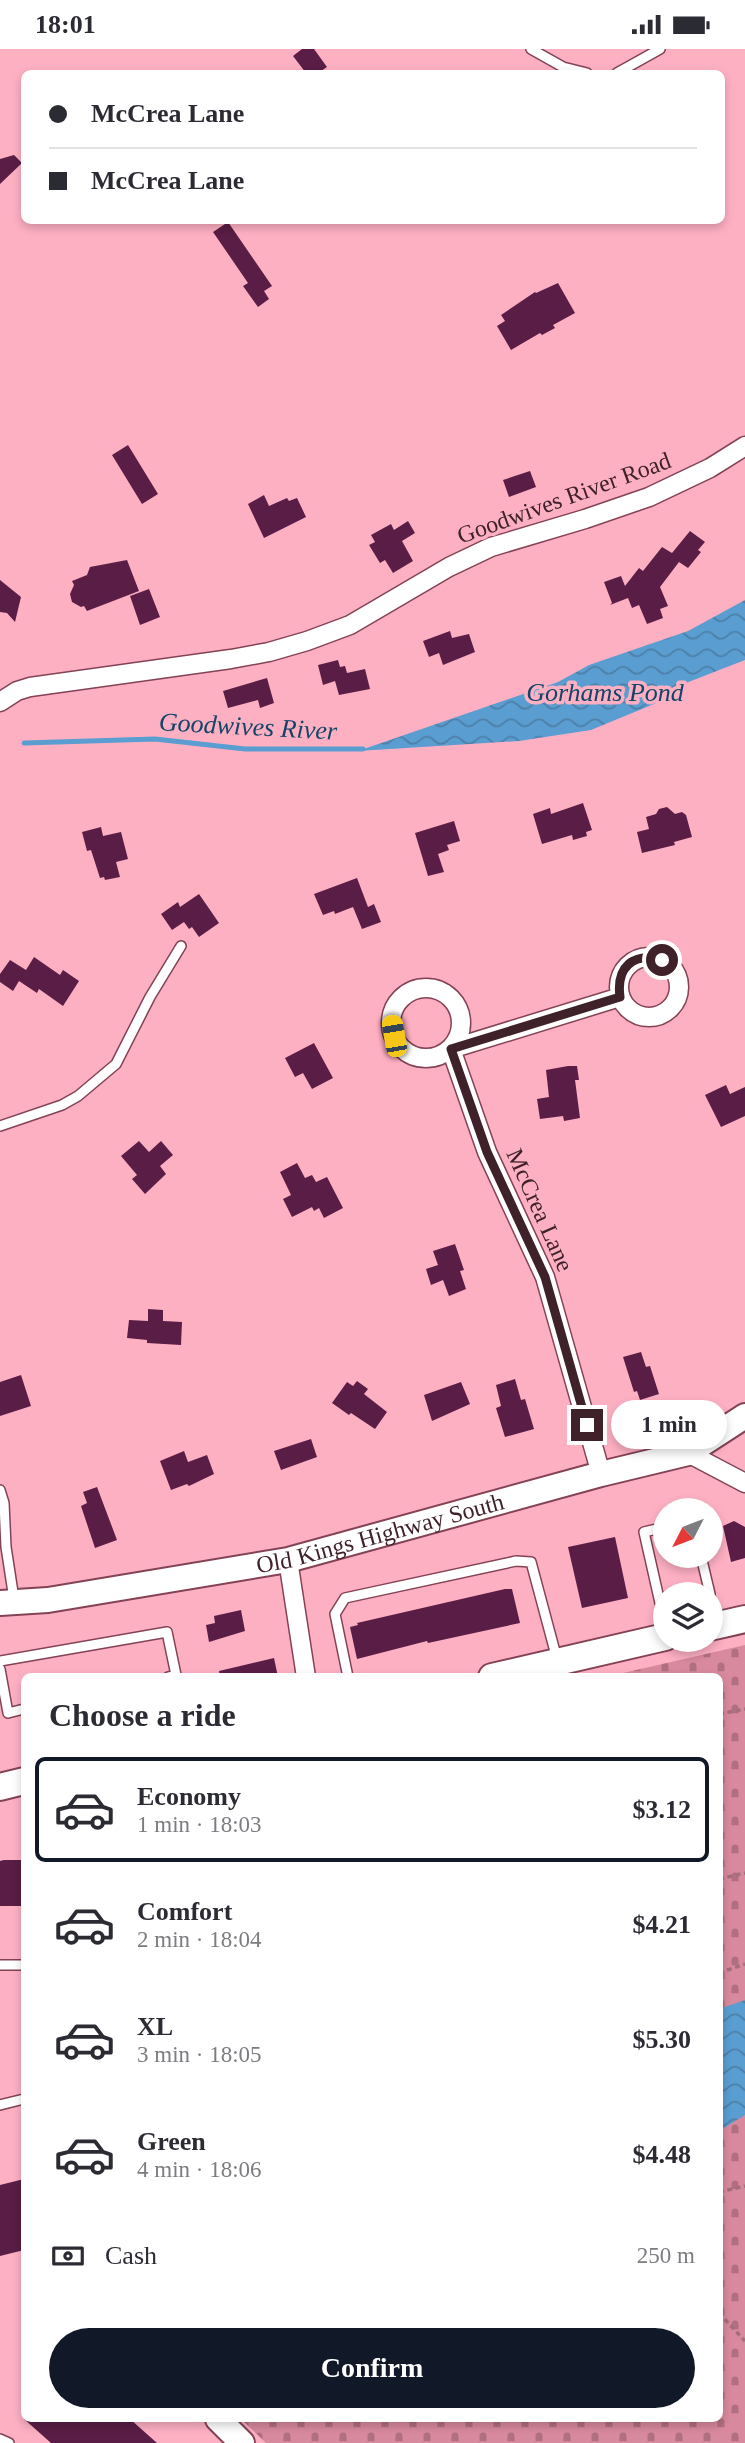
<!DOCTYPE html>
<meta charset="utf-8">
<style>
:root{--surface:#fff;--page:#f2f2f3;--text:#2b2b33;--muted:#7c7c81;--line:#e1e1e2;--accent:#111827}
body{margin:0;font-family:Georgia,serif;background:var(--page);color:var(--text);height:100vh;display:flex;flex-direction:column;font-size:26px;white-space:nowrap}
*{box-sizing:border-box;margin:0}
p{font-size:23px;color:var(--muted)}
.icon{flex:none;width:38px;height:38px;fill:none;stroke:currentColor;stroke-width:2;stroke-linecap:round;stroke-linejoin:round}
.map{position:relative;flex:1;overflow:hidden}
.details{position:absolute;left:21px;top:1624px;width:702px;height:749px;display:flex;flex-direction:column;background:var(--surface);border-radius:10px;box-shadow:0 4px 10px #0003}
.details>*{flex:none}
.guide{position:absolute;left:21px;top:21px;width:704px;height:154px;border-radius:10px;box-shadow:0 4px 10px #0003;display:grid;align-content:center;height:154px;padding:0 28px;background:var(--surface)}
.needle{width:46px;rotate:228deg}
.buttons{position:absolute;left:653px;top:1449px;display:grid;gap:14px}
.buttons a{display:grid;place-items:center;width:70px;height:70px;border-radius:50%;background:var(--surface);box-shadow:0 4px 10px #0003;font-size:35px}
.end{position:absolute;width:32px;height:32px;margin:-16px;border:9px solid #3f2129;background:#fff;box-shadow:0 0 0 4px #fff}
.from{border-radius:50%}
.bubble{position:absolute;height:49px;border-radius:24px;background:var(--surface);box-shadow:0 4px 10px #0003;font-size:23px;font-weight:800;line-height:49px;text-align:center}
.car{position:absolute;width:21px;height:42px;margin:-21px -10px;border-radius:9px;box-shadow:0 0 5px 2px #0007;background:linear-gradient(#f5c518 24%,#345 0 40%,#f5c518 0 76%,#345 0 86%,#f5c518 0)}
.guide b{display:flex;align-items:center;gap:24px;height:66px;font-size:26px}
.guide b+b{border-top:2px solid var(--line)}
.guide i{width:18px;height:18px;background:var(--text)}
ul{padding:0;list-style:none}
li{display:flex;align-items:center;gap:21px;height:105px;margin:0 14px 10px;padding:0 14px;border:4px solid transparent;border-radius:10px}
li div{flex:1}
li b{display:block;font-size:26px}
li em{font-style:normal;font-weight:800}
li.active{border-color:var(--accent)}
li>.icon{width:63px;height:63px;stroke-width:1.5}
h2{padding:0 28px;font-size:32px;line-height:84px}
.pay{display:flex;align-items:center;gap:18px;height:77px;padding:0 28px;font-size:26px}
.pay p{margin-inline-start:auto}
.primary-button{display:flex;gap:14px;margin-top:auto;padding:14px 28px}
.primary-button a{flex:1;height:80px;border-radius:42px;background:var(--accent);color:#fff;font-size:28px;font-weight:800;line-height:80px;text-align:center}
.status{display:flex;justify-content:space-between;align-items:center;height:49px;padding:0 35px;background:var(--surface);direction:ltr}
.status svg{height:19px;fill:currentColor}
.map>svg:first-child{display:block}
</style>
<div class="status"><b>18:01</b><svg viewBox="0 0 49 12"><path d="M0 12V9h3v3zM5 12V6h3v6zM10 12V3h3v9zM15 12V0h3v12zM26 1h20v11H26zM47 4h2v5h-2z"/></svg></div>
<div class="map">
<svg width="745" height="2394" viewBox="0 0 745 2394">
<defs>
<pattern id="cemetery-stones" width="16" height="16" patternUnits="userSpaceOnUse" patternTransform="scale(1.75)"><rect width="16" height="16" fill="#d9899d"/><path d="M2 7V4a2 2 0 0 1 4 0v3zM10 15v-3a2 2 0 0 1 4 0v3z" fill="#b17080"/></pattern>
<pattern id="water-waves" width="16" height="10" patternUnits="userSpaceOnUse" patternTransform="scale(1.75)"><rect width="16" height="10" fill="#5a9dd0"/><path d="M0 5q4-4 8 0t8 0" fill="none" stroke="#4c80a9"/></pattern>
</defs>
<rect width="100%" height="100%" fill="#feb0c3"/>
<!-- cemetery -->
<path fill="url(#cemetery-stones)" d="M745 1596V2394H266L241 2370H719V1628L610 1627Z"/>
<!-- water -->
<path fill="url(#water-waves)" d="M745 551V611L686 634 654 655 591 681 519 692 358 702 558 633 589 616 688 582Z
M745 1951V2066L719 2082V1960Z"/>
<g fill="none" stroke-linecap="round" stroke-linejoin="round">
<!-- stream -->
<path stroke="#5a9dd0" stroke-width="5" d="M24 694 155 690 245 700H363"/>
</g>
<!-- building -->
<path fill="#5a1d46" d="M302 0H314L327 18 318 24H306L293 7Z
M14 106 22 114 0 135V110Z
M228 173 272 237 264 242 269 250 258 258 243 237 248 234 213 183Z
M558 234 575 264 553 276 555 279 542 286 540 284 511 301 497 277 505 272 501 266 535 243 536 244Z
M128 396 158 445 142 455 112 406Z
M530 422 536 438 509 448 503 431Z
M264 446 269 457 287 449 289 452 297 449 306 468 264 489 248 455Z
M408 472 415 484 402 492 413 512 393 524 385 511 380 514 369 496 375 493 371 486 391 475 394 481Z
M690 482 705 493 698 501 701 503 688 519 679 513 660 538 668 557 660 560 663 569 647 575 639 556 632 559 628 549 610 556 612 554 604 533 621 527 625 537 639 519 643 522 662 498 672 504Z
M127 511 139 542 87 562 84 557 81 558 72 553 70 545 74 536 72 532 87 526 90 518Z
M0 531 21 548 15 573 7 564 0 563Z
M149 540 160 568 140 576 130 547Z
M450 582 452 589 469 585 475 603 443 616 439 604 429 608 423 592Z
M338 611 340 618 345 617 347 624 365 620 370 640 339 646 335 632 323 636 318 616Z
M267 629 274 654 260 659 258 651 228 659 223 642Z
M583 754 592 781 586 783 587 787 573 791 572 786 542 795 533 765 550 759 551 765Z
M667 758 675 765 682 763 686 766 692 788 674 793 675 796 642 804 637 783 649 780 646 768 656 765 659 760Z
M454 772 460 792 447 796 449 801 438 805 444 823 428 827 415 784Z
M101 778 103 787 121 783 128 810 116 813 120 828 105 831 104 828 100 829 91 801 87 802 82 783Z
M357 829 368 858 374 855 381 873 362 880 353 858 335 865 334 862 323 866 314 845Z
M199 845 219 874 199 888 192 878 189 880 184 873 172 881 161 865 178 853 180 858Z
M34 908 60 926 63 921 79 932 63 957 39 940 37 944 19 932 13 942 0 933V925L10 911 26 921Z
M314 994 333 1029 312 1040 303 1024 295 1028 285 1009Z
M568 1017H577L579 1031H575L580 1069 564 1072 563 1067 540 1070 537 1050 549 1048 546 1021Z
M726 1036 730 1045 745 1038V1067L721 1078 705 1046Z
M139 1092 149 1103 161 1092 173 1106 160 1117 166 1125 145 1145 132 1130 137 1126 121 1107Z
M297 1114 305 1129 312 1126 316 1133 327 1128 343 1159 324 1169 319 1159 314 1162 312 1158 292 1168 283 1150 291 1146 280 1123Z
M455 1195 464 1221 460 1222 466 1240 449 1247 443 1231 431 1236 426 1220 438 1216 433 1202Z
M148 1260 163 1261V1272L182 1273 181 1296 147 1294V1291L127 1289 129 1271 148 1272Z
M641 1303 646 1318 650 1317 659 1345 640 1351 637 1342 634 1343 623 1308Z
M21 1326 31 1357 0 1367V1333Z
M515 1330 521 1351 525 1350 534 1380 505 1388 496 1359 501 1357 496 1336Z
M357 1332 368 1340 364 1345 387 1363 375 1380 351 1364 349 1366 332 1354 347 1333 353 1337Z
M461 1333 470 1355 432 1372 424 1346Z
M311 1390 317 1408 281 1421 274 1402Z
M184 1402 188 1413 207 1406 214 1425 189 1437 187 1435 171 1441 160 1412Z
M97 1438 117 1491 95 1499 81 1457 87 1454 83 1443Z
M734 1472 745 1478V1509L731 1513 723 1477Z
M615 1488 628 1549 582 1559 568 1498Z
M505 1540H512L520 1574 428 1594 427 1592 357 1610 350 1578 358 1576 357 1574Z
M241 1561 245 1582 209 1593 206 1576 215 1574 214 1567Z
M274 1609 278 1628H220L219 1622Z
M4 1811H24V1857H0V1812Z
M24 2130V2201L0 2207V2136Z
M24 2370H130L157 2394H51Z"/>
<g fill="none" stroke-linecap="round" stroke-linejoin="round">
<!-- lane casing -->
<g stroke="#844255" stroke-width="12">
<path id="lane" d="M531 0 563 18 587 24
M617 24 660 0
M0 1077 62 1056 78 1047 116 1015 150 948 181 897
M0 1441 4 1454 6 1498 14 1550
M665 1478 644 1483 660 1554 665 1552
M701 1507 710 1545
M710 1547 716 1575
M0 1612 167 1583 176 1626 168 1628
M0 1620 8 1664 24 1660
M348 1628 335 1565 345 1549 516 1512 531 1513 557 1610
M0 1916H24
M0 2056 24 2050
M0 2390 9 2394"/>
</g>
<!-- street casing -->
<g stroke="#844255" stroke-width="21">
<path id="street" d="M0 653 17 642 30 638 231 610 269 603 307 592 350 576 449 518 491 498 585 470 649 448 710 419 745 397
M619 938a30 30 0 1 1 60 0a30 30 0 1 1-60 0Z
M391 974a35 35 0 1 1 70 0a35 35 0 1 1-70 0Z
M688 1404 745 1434
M601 1425 545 1228 487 1103 451 1000 620 948
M288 1511 306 1628"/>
</g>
<!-- secondary casing -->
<g stroke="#844255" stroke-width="28">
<g id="secondary">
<path id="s1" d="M0 1554 48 1551 288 1511 601 1425 688 1404 745 1367"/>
<path d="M218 2370 242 2394"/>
</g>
</g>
<!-- primary casing -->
<g stroke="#844255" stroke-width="30">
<path id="primary" d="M710 1578 745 1570
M492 1628 665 1588
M0 1738 24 1732"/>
</g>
<!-- path -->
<path stroke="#a66e7c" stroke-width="3.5" stroke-dasharray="5 3.5" stroke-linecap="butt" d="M719 1665 745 1660
M719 1830 745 1824
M719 1924 745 1915
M719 2143 745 2137
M719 2264 745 2292"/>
<!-- lane -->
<use href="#lane" stroke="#fff" stroke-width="9"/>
<!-- street -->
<use href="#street" stroke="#fff" stroke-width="18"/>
<!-- secondary -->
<use href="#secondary" stroke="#fff" stroke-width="24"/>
<!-- primary -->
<use href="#primary" stroke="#fff" stroke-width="26"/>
</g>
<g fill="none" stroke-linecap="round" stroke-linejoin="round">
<!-- route -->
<path stroke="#3f2129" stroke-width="9" d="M587 1376 545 1228 487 1103 451 1000 620 948C616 918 633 903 662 911"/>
</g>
<g text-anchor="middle" stroke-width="7" stroke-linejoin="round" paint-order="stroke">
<!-- street labels -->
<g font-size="24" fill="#3f2129" stroke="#feb0c3">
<text transform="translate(564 449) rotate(-20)" y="8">Goodwives River Road</text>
<text transform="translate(540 1161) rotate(66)" y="8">McCrea Lane</text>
<text dy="8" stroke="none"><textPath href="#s1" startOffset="387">Old Kings Highway South</textPath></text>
</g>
<!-- water labels -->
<g font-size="26" font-style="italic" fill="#124568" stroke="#feb0c3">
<text x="605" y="652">Gorhams Pond</text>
<text transform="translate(248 677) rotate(3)" y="9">Goodwives River</text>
</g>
</g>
</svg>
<div class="buttons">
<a><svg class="needle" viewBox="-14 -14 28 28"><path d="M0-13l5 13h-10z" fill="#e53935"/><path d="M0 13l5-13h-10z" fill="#7c7c81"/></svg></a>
<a><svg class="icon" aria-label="layers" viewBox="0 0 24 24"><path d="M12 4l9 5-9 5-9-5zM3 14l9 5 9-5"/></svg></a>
</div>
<i class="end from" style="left:662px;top:911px"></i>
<i class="end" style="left:587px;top:1376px"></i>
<div class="bubble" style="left:611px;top:1351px;width:116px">1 min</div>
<i class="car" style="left:394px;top:987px;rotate:350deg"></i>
<div class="guide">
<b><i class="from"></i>McCrea Lane</b>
<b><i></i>McCrea Lane</b>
</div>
<section class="details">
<h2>Choose a ride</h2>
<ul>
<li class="active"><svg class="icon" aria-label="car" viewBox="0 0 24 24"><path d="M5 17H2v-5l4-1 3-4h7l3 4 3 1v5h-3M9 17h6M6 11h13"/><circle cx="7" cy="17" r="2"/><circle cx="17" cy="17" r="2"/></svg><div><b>Economy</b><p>1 min · 18:03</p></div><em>$3.12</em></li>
<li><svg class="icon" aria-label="car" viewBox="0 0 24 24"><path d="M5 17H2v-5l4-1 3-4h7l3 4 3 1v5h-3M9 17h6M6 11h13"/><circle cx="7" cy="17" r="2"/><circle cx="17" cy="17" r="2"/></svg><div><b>Comfort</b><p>2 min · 18:04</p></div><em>$4.21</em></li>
<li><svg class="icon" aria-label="car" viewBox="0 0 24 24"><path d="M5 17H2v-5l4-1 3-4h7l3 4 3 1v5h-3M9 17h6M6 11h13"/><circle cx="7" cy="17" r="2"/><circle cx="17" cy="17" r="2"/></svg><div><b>XL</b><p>3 min · 18:05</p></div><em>$5.30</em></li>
<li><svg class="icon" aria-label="car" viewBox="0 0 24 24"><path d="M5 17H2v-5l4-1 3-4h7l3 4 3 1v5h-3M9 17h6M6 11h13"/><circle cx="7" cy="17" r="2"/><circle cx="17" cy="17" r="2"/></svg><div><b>Green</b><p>4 min · 18:06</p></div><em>$4.48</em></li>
</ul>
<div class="pay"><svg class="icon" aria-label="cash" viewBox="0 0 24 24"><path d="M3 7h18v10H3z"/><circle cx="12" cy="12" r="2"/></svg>Cash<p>250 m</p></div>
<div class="primary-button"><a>Confirm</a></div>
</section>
</div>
